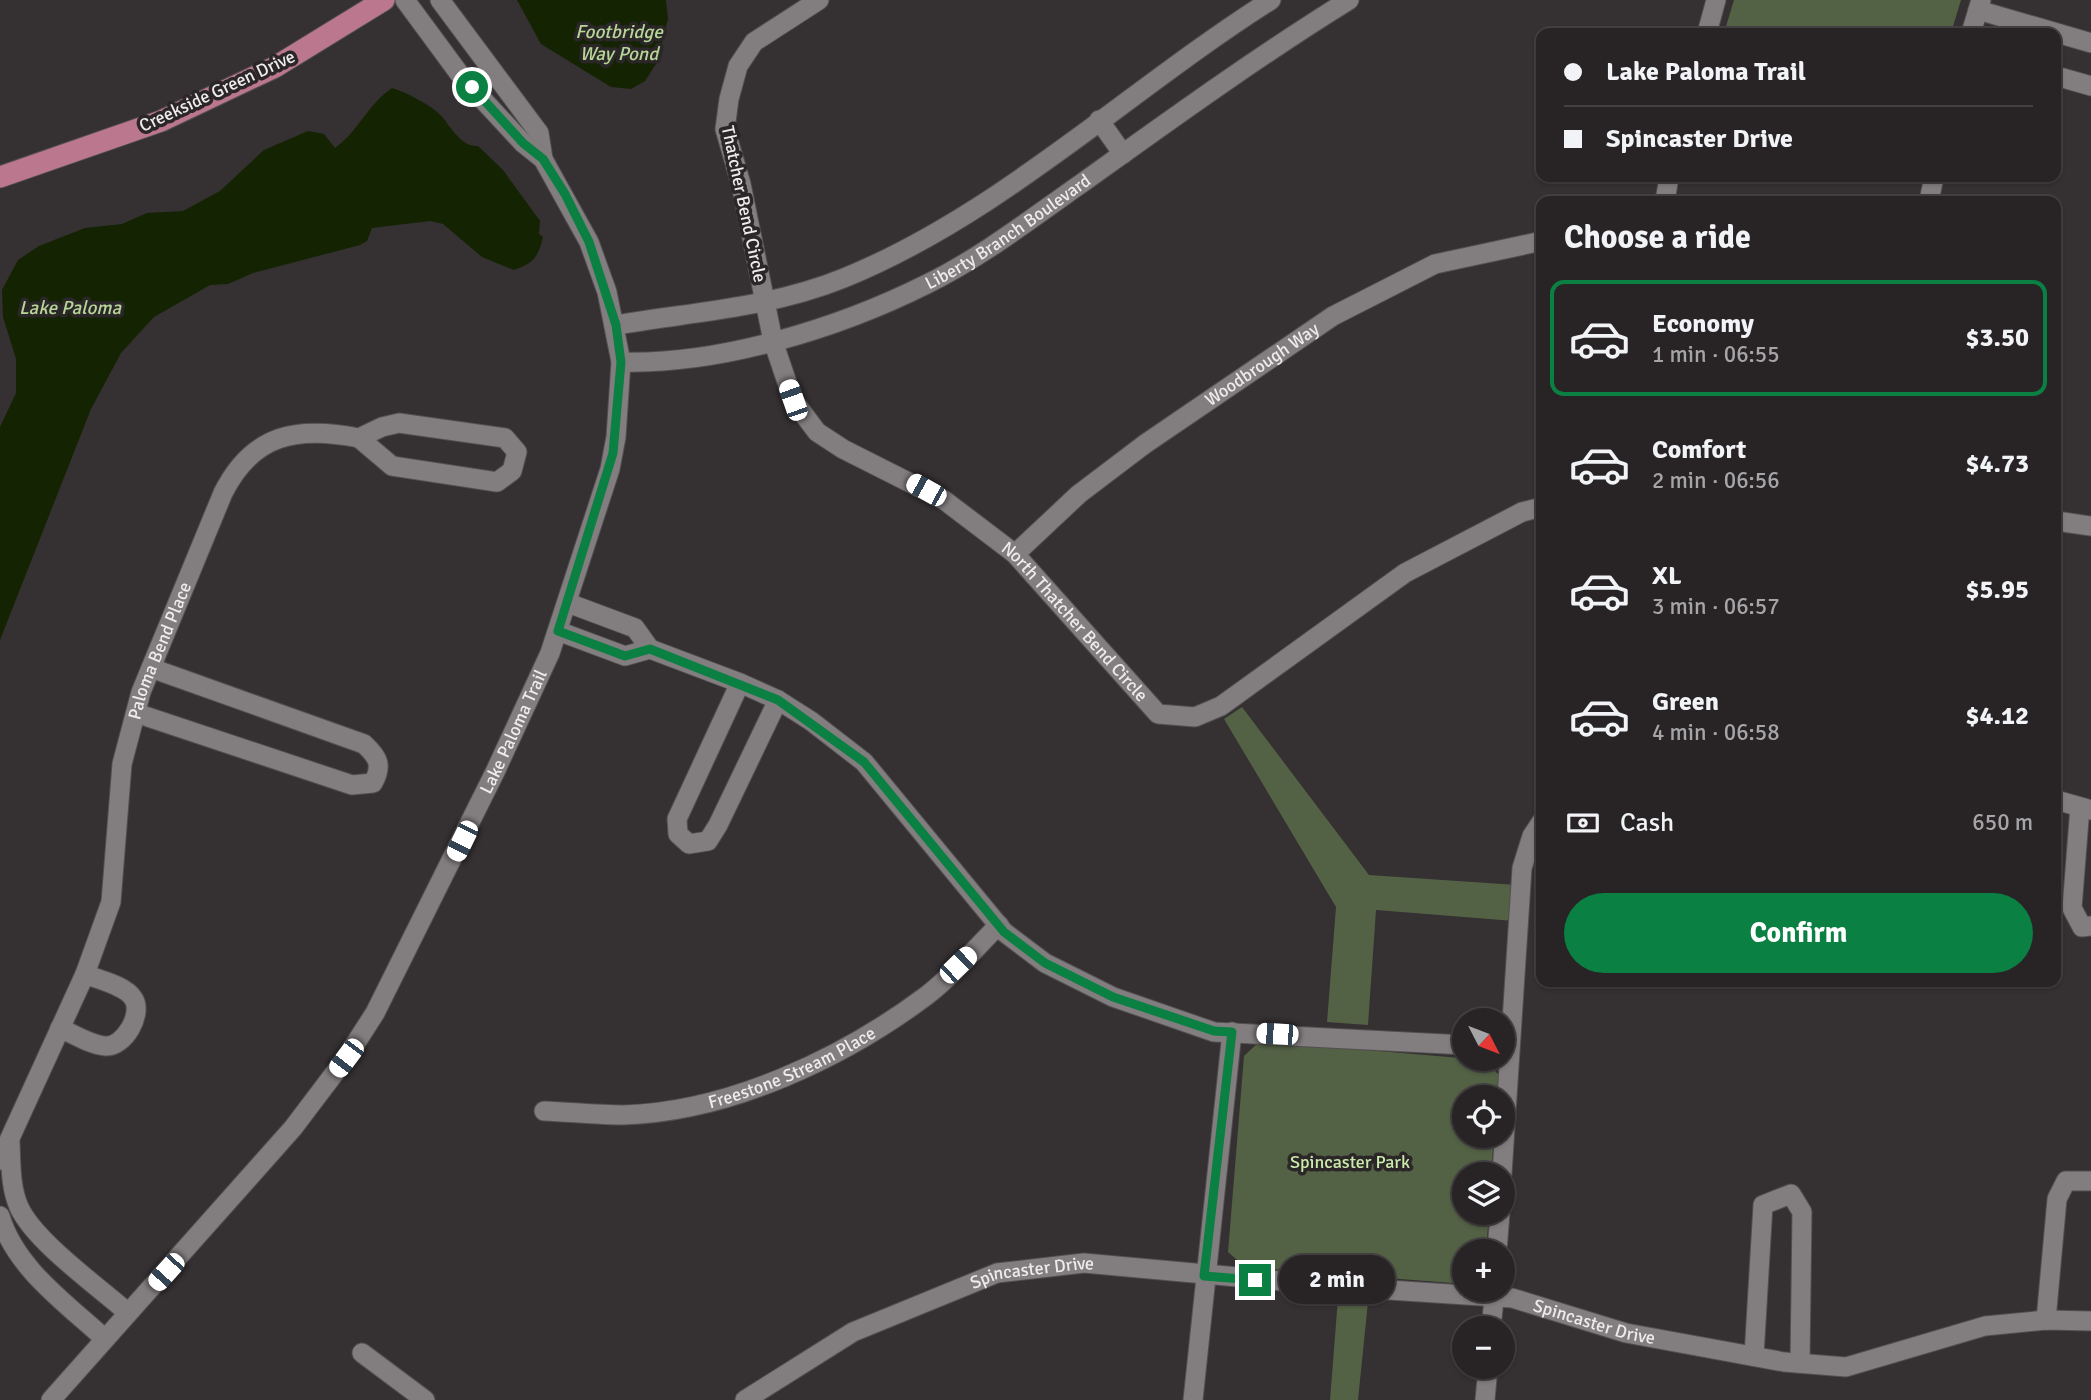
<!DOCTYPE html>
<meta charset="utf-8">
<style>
:root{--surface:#282426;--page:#343032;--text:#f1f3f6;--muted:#a5a4a7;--line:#444143;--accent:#0b8043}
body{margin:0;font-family:Signika,sans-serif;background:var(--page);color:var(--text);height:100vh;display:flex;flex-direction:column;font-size:26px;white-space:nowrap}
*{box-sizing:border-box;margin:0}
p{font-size:23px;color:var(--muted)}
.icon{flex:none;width:38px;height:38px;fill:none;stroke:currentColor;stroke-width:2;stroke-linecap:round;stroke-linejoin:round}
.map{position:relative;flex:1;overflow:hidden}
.details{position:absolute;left:1536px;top:196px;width:525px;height:791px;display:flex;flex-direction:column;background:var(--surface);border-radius:14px;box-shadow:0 2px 5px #0004,0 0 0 2px var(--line)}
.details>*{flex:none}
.guide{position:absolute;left:1536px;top:28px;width:525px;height:154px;border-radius:14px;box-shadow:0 2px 5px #0004,0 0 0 2px var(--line);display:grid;align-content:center;height:154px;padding:0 28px;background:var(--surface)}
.needle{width:46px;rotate:132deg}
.buttons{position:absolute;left:1452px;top:1008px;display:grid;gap:14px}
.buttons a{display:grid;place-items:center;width:63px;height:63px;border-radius:50%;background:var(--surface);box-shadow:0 2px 5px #0004,0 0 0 2px var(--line);font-size:35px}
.end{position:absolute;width:32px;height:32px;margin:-16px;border:9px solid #0b8043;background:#fff;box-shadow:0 0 0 4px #fff}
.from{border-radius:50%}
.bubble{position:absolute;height:49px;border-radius:24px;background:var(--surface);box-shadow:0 2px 5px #0004,0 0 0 2px var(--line);font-size:23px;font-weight:700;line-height:49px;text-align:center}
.car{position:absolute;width:21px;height:42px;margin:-21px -10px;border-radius:9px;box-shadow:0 0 5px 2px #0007;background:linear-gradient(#fff 24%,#345 0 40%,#fff 0 76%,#345 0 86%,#fff 0)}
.guide b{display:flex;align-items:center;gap:24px;height:66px;font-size:26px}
.guide b+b{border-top:2px solid var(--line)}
.guide i{width:18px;height:18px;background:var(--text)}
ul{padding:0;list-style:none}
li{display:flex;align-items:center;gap:21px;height:116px;margin:0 14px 10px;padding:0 14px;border:4px solid transparent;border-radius:14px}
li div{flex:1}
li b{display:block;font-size:26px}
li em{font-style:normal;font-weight:700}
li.current{border-color:var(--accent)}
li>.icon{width:63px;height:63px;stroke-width:1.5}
h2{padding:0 28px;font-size:32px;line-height:84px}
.pay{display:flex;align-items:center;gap:18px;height:77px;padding:0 28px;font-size:26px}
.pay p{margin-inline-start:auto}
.action{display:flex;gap:14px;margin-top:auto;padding:14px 28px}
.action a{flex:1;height:80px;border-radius:42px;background:var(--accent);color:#fff;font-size:28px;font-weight:700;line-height:80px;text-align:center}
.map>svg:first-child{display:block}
</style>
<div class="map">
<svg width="2091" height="1400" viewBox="0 0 2091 1400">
<rect width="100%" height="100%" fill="#353032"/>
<!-- green -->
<path fill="#536145" d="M1734 0H1961L1951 33H1724Z
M1242 707 1369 875 1517 885 1514 921 1376 910 1368 1025 1327 1022 1336 907 1224 719Z
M1260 1041 1484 1060 1499 1075 1497 1097H1465V1136H1494L1491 1174H1465V1213H1489L1486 1251H1465V1284L1245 1267 1228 1252 1244 1056Z
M1338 1298 1368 1302 1358 1400H1330Z"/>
<!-- water -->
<path fill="#142301" d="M517 0H666L668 19 656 64 645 81 631 89 611 87 541 44Z
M392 88C407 93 423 101 436 111 449 121 458 147 478 146L503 170 540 221 539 234 543 237C538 257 534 263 514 270L482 257 443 224 430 221 372 228 367 241 360 245 253 273 228 284 210 285 154 317 121 353 91 409 0 640V427L16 393V359L3 317 2 290 18 260 39 246 85 228 122 224 147 213 183 211 220 191 264 150 308 131 324 134 335 148C358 132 368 104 392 88Z"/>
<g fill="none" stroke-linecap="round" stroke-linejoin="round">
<!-- minor casing -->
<g stroke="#534f50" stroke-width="21">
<g id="minor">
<path d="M440 0 539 133 543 159"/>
<path id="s1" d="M819 0 754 42 738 66 729 99 725 129 741 184 773 341 793 400 817 432 843 449 944 500 1015 554 1158 714 1195 717 1221 706 1405 573 1522 512 1542 507"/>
<path d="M1978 10 2091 43"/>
<path d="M1707 33 1716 0"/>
<path d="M1971 33 1981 0"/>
<path d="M2056 76 2091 86"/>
<path d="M1099 120 1123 154"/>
<path d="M1665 201 1669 177"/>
<path d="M1929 201 1934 177"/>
<path d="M616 325C693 312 770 308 844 278 999 215 1130 89 1271 0"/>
<path id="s2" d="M621 362C720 365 839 328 927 284 982 257 1032 218 1082 183 1170 120 1257 57 1349 0"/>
<path d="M399 423 505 438 517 452 512 471 497 482 392 466 359 438 382 427Z"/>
<path d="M2056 521 2091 526"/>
<path id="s3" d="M1015 554 1079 494 1145 444 1333 316 1435 264 1542 241"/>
<path d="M568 603 635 628 650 649 740 683 778 700 811 721 864 762 1004 932 1045 963 1113 997 1214 1032 1465 1045"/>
<path d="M558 631 625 656 650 649"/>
<path d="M740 683 677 819 678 834 689 844 708 841 718 825 778 700"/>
<path d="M136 713 352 785 373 783C383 765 378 757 364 744L151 668"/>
<path d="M2056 800 2091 810"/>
<path d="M2080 807 2072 908 2082 927 2091 926"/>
<path d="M60 1028C73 1034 91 1045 105 1046 124 1048 144 1013 133 998 125 985 99 980 85 974"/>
<path id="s4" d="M544 1111C570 1112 597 1115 623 1115 729 1112 843 1058 926 996 953 976 975 948 999 925"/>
<path d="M10 1142C11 1162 10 1187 19 1207 34 1241 99 1287 128 1313"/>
<path id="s5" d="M0 1160 85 974 111 902 122 764 141 692 223 493C253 433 298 426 359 438"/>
<path d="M1502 1174 1522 868 1532 836 1542 821"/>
<path d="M0 1216C15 1268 67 1304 105 1339"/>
<path d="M1497 1251 1500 1213"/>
<path d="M2046 1320 2057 1199 2066 1181H2091"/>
<path d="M1491 1328 1495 1290"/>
<path d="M362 1353 425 1400"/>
<path d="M1754 1356 1763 1205 1791 1194 1802 1212 1800 1363"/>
<path id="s6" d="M51 1400 293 1128 346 1058 375 1013 495 772 550 653 610 469 616 437 621 362 607 292 589 242 543 159 523 143 461 76 405 0"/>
<path id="s7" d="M745 1400 853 1332 997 1273 1084 1263 1358 1288 1512 1298 1626 1333 1784 1362 1846 1367 1985 1326 2046 1320 2091 1321"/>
<path d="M1193 1400 1232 1032"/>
<path d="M1485 1400 1488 1367"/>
</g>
</g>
<!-- major casing -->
<g stroke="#534f50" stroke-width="23">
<path id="major" d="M0 177 161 121 275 67 384 0"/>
</g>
<!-- minor -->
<use href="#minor" stroke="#827d7e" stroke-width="19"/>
<!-- major -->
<use href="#major" stroke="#bb778d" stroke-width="21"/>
</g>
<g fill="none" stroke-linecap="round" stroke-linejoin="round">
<!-- route -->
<path stroke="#0b8043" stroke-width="9" d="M472 87 523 143 543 159 565 194 589 242 616 325 621 362 613 453 558 631 625 656 650 649 778 700 864 762 1004 932 1045 963 1113 997 1214 1031 1232 1032 1204 1276 1255 1280"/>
</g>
<g text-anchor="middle" stroke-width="7" stroke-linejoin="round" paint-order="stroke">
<!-- street labels -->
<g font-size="18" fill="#eeebec" stroke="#2b2628">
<text transform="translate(217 91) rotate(-25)" y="6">Creekside Green Drive</text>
<text transform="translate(744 204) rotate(78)" y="6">Thatcher Bend Circle</text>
<text dy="6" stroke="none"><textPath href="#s2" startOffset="415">Liberty Branch Boulevard</textPath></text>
<text dy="6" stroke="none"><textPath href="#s3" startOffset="312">Woodbrough Way</textPath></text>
<text dy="6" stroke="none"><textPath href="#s1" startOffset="814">North Thatcher Bend Circle</textPath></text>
<text dy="6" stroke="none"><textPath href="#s5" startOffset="539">Paloma Bend Place</textPath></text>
<text dy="6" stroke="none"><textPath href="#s6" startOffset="819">Lake Paloma Trail</textPath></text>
<text dy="6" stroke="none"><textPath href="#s4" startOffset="256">Freestone Stream Place</textPath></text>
<text dy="6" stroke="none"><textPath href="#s7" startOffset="318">Spincaster Drive</textPath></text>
<text dy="6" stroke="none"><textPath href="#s7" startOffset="886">Spincaster Drive</textPath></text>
</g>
<!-- park labels -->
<g font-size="18" fill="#caeaab" stroke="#2b2628">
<text x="1350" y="1168">Spincaster Park</text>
</g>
<!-- water labels -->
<g font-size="19" font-style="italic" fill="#b6d597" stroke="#2b2628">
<text x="619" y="38">Footbridge<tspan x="619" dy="22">Way Pond</tspan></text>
<text x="70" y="314">Lake Paloma</text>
</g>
</g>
</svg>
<div class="buttons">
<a><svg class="needle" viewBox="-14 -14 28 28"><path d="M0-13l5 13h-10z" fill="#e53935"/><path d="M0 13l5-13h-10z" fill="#a5a4a7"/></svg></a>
<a><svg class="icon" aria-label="locate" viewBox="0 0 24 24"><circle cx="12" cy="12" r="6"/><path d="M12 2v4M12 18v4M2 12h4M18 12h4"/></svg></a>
<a><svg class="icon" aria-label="layers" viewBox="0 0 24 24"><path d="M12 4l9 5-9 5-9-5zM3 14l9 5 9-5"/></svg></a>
<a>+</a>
<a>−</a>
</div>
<i class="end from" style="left:472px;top:87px"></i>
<i class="end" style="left:1255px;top:1280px"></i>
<div class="bubble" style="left:1279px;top:1255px;width:116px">2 min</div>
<i class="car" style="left:793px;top:400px;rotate:341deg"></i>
<i class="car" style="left:926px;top:490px;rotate:299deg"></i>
<i class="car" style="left:462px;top:841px;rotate:206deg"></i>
<i class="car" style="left:958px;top:965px;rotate:46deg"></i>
<i class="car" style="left:1277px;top:1034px;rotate:273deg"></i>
<i class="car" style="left:346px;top:1058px;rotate:217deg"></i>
<i class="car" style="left:166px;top:1272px;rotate:222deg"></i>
<div class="guide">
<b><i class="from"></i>Lake Paloma Trail</b>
<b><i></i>Spincaster Drive</b>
</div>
<section class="details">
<h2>Choose a ride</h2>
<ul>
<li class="current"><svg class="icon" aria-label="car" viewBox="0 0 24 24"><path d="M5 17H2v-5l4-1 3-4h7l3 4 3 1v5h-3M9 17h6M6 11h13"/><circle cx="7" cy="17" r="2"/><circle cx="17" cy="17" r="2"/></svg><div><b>Economy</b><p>1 min · 06:55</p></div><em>$3.50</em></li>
<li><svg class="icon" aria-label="car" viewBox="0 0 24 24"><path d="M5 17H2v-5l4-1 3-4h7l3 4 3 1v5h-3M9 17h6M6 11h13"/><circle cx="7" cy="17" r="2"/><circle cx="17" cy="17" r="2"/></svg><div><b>Comfort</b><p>2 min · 06:56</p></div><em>$4.73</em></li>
<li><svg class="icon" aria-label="car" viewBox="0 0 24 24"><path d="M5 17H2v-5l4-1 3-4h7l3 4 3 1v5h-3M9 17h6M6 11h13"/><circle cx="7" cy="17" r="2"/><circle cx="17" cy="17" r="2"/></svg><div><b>XL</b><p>3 min · 06:57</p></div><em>$5.95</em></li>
<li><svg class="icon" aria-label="car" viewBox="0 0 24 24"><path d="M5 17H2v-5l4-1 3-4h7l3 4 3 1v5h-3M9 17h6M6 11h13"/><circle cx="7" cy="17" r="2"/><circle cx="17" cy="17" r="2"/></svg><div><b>Green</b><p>4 min · 06:58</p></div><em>$4.12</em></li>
</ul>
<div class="pay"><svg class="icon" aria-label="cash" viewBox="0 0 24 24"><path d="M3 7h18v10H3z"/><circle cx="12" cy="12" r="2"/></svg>Cash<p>650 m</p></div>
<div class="action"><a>Confirm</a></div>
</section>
</div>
